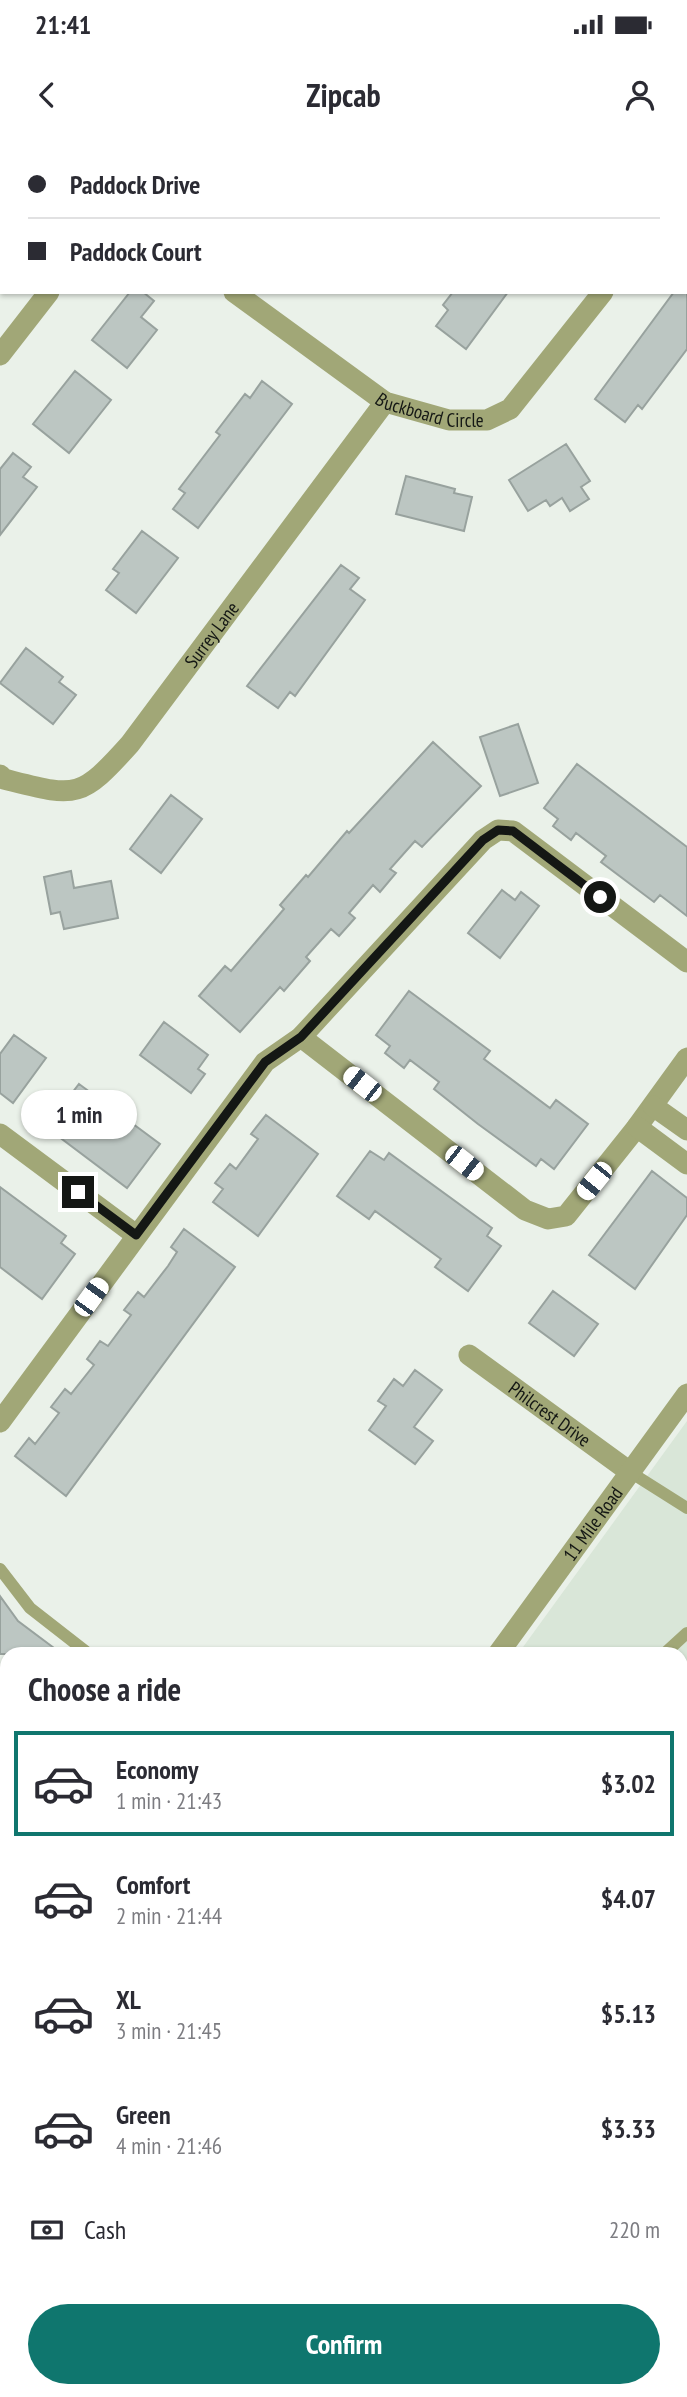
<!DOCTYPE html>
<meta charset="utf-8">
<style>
:root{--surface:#fff;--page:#f2f2f3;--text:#2b2b33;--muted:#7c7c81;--line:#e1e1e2;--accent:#0f766e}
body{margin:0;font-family:"PT Sans Narrow",sans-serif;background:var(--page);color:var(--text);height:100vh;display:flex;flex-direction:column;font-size:26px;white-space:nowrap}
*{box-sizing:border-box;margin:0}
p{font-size:23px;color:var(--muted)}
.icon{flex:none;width:38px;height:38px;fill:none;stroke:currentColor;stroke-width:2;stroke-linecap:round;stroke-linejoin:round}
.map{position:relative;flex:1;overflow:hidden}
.panel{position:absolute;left:0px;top:1507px;width:688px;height:751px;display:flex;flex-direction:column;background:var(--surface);border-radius:21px 21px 0 0;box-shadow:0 2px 5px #0004}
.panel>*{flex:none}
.guide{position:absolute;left:0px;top:0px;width:688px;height:154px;box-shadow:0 2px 5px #0004;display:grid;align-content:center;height:154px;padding:0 28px;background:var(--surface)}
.end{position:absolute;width:32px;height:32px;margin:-16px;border:9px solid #141714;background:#fff;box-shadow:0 0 0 4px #fff}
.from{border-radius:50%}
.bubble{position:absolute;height:49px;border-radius:24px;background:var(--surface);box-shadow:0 2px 5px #0004;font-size:23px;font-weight:700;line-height:49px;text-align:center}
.car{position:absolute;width:21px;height:42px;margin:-21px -10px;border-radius:9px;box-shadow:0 0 5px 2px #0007;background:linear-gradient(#fff 24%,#345 0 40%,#fff 0 76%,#345 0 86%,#fff 0)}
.guide b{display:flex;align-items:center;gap:24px;height:66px;font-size:26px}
.guide b+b{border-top:2px solid var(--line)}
.guide i{width:18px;height:18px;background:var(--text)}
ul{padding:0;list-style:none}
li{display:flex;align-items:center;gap:21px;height:105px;margin:0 14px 10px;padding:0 14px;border:4px solid transparent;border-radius:0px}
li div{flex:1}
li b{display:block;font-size:26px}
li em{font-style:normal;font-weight:700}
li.current{border-color:var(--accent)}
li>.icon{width:63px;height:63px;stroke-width:1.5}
h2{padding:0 28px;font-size:32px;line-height:84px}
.pay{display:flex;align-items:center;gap:18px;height:77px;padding:0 28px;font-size:26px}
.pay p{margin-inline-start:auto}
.cta{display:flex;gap:14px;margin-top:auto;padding:14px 28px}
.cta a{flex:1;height:80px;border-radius:42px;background:var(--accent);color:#fff;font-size:28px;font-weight:700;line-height:80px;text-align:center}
.status{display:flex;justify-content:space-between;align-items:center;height:49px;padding:0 35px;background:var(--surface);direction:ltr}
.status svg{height:19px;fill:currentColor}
header{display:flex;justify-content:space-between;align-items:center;height:91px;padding:0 28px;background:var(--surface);font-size:32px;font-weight:700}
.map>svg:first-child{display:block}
</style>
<div class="status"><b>21:41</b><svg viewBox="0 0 49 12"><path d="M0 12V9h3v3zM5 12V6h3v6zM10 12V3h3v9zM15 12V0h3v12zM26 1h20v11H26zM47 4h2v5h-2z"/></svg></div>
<header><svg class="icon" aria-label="back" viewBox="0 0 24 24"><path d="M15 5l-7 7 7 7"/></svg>Zipcab<svg class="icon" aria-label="person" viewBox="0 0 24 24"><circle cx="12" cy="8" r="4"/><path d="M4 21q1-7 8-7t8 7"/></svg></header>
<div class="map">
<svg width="687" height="2257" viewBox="0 0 687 2257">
<rect width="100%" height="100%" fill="#eaf1e9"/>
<!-- built -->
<path fill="#d9e6d8" d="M687 1281V2257H578L569 2251 681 2250V1514H518Z"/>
<!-- building -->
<path fill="#bcc6c2" stroke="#98a29e" stroke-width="2" d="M130 152H143L154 161 141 177 157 190 127 228 92 200Z
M453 152H508L466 209 436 186 448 170 443 165Z
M674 152H687V209L642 269 638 265 625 282 595 259Z
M75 231 111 260 69 313 33 284Z
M262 241 292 264 198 388 173 369 185 353 179 349 220 295 216 292 245 254 250 258Z
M566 304 590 341 581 347 589 359 570 371 562 358 550 366 546 360 528 371 509 340Z
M13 313 31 327 23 337 37 347 0 395V329Z
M406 336 455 349 454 353 472 357 464 391 396 374Z
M142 391 178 418 136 473 106 450 119 433 113 429Z
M341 425 359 438 350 449 365 460 295 556 290 552 278 568 247 546Z
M26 508 63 537 59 542 76 555 53 584 0 543Z
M518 584 538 643 500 656 480 597Z
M433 602 481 646 422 707 415 701 390 729 396 733 380 752 373 745 349 773 355 778 339 796 331 789 306 817 310 821 284 851 280 847 240 892 199 856 225 826 231 831 284 769 280 765 306 735 308 737 347 691 349 693Z
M577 624 687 707V776L660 755 654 762 601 722 606 716 576 693 571 700 553 686 558 679 544 668Z
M171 655 202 679 161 733 130 709Z
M71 731 74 748 111 741 118 778 64 789 60 772 51 774 44 737Z
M502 750 515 760 521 752 539 766 500 818 468 793Z
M409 851 490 911 484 919 550 968 556 960 588 984 554 1029 541 1019 536 1026 478 984 434 949 439 942 410 920 404 928 385 913 390 906 376 895Z
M164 882 208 915 198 929 205 934 191 953 140 915Z
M14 895 46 918 13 963 0 953V914Z
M79 944 160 1004 127 1048 46 987Z
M266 975 318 1014 258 1096 213 1062 223 1049 215 1043 230 1024 236 1029 258 999 251 994Z
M370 1011 384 1020 389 1013 492 1088 487 1096 501 1106 468 1151 435 1127 441 1119 375 1071 369 1079 337 1056Z
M652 1031 687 1058V1075L635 1149 589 1115Z
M0 1047 66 1096 61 1103 75 1114 42 1159 0 1127Z
M184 1089 235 1127 66 1356 15 1316 29 1298 35 1304 59 1273 51 1267 65 1249 71 1254 94 1225 87 1219 100 1201 108 1206 131 1175 124 1170 138 1152 144 1157 168 1126 177 1112 171 1107Z
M553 1151 598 1184 574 1216 529 1183Z
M415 1230 442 1250 414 1287 433 1301 415 1324 369 1290 386 1266 378 1261 394 1239 403 1246Z
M0 1456 18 1481 62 1514H0Z"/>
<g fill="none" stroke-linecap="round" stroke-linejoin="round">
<!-- path -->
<path stroke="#7b807b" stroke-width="4.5" stroke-dasharray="7 3.5" stroke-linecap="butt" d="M621 2250 630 2257"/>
<!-- service -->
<path stroke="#a1a777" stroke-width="12" d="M630 1332 687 1368
M0 1429 30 1468 89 1514
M664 1514 687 1493
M681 1598 687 1589
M0 1599 7 1604
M0 1666 7 1671
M681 1710 687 1701
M0 1750 7 1741
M681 1816 687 1808
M681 2174 687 2180
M87 2257 92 2250"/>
<!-- minor -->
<g stroke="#a1a777" stroke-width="21">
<path d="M48 0 50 2"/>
<path d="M307 2 308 0"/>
<path d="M686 39H687"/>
<path id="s1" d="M234 152 385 262 449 280H487L510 269 603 152"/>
<path d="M0 215 49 152"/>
<path id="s2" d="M0 635 4 639C76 657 79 661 130 604L385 262"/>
<path d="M301 897 525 1070 548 1079 566 1076 637 987 687 918"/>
<path d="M653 966 687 990"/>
<path d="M637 987 687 1024"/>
<path d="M0 994 136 1095"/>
<path id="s3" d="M469 1215 630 1332"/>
<path d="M0 1282 265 922 301 897 483 700 498 690 513 691 687 822"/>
</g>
<!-- tertiary -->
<g stroke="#a1a777" stroke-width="21">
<path id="s4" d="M498 1514 687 1254"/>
<path d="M0 2201 7 2191"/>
</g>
<!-- secondary -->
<path stroke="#7c8337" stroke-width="21" d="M0 1871 7 1876
M515 2250 524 2257"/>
</g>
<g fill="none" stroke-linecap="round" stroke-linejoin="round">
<!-- route -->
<path stroke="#141714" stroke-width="9" d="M78 1052 136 1095 265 922 301 897 483 700 498 690 513 691 600 757"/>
</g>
<g text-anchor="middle" stroke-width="7" stroke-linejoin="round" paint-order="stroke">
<!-- street labels -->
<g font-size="19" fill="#141714" stroke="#fff">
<text dy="7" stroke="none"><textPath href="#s1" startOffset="233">Buckboard Circle</textPath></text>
<text dy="7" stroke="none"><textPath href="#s2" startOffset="287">Surrey Lane</textPath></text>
<text dy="7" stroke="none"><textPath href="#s3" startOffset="100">Philcrest Drive</textPath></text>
<text dy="7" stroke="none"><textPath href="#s4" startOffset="161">11 Mile Road</textPath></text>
</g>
</g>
</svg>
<i class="end from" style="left:600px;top:757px"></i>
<i class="end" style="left:78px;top:1052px"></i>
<div class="bubble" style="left:21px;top:950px;width:116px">1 min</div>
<i class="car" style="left:362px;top:944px;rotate:308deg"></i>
<i class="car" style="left:464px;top:1023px;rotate:128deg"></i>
<i class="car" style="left:594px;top:1041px;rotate:219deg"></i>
<i class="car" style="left:91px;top:1157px;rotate:36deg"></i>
<div class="guide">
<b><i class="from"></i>Paddock Drive</b>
<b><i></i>Paddock Court</b>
</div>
<section class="panel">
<h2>Choose a ride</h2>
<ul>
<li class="current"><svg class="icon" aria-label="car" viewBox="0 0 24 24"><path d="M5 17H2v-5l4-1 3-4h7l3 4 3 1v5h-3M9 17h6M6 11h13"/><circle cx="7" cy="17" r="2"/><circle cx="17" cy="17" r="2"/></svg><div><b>Economy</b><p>1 min · 21:43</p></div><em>$3.02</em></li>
<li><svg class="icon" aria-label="car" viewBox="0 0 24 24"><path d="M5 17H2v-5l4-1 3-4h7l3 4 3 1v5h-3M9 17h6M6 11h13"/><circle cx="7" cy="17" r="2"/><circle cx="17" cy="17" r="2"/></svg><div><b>Comfort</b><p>2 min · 21:44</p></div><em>$4.07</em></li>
<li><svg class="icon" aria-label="car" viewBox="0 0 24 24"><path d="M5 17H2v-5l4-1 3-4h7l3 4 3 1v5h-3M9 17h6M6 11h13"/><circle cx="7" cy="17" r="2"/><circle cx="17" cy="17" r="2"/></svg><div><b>XL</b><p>3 min · 21:45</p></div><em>$5.13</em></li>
<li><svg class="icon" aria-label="car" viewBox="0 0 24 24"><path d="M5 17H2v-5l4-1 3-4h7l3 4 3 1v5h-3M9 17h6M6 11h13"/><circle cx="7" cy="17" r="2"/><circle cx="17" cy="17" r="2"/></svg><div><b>Green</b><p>4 min · 21:46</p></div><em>$3.33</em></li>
</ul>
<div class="pay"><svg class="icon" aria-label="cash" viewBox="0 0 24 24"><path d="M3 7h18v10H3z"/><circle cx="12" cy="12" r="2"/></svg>Cash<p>220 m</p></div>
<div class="cta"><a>Confirm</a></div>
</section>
</div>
